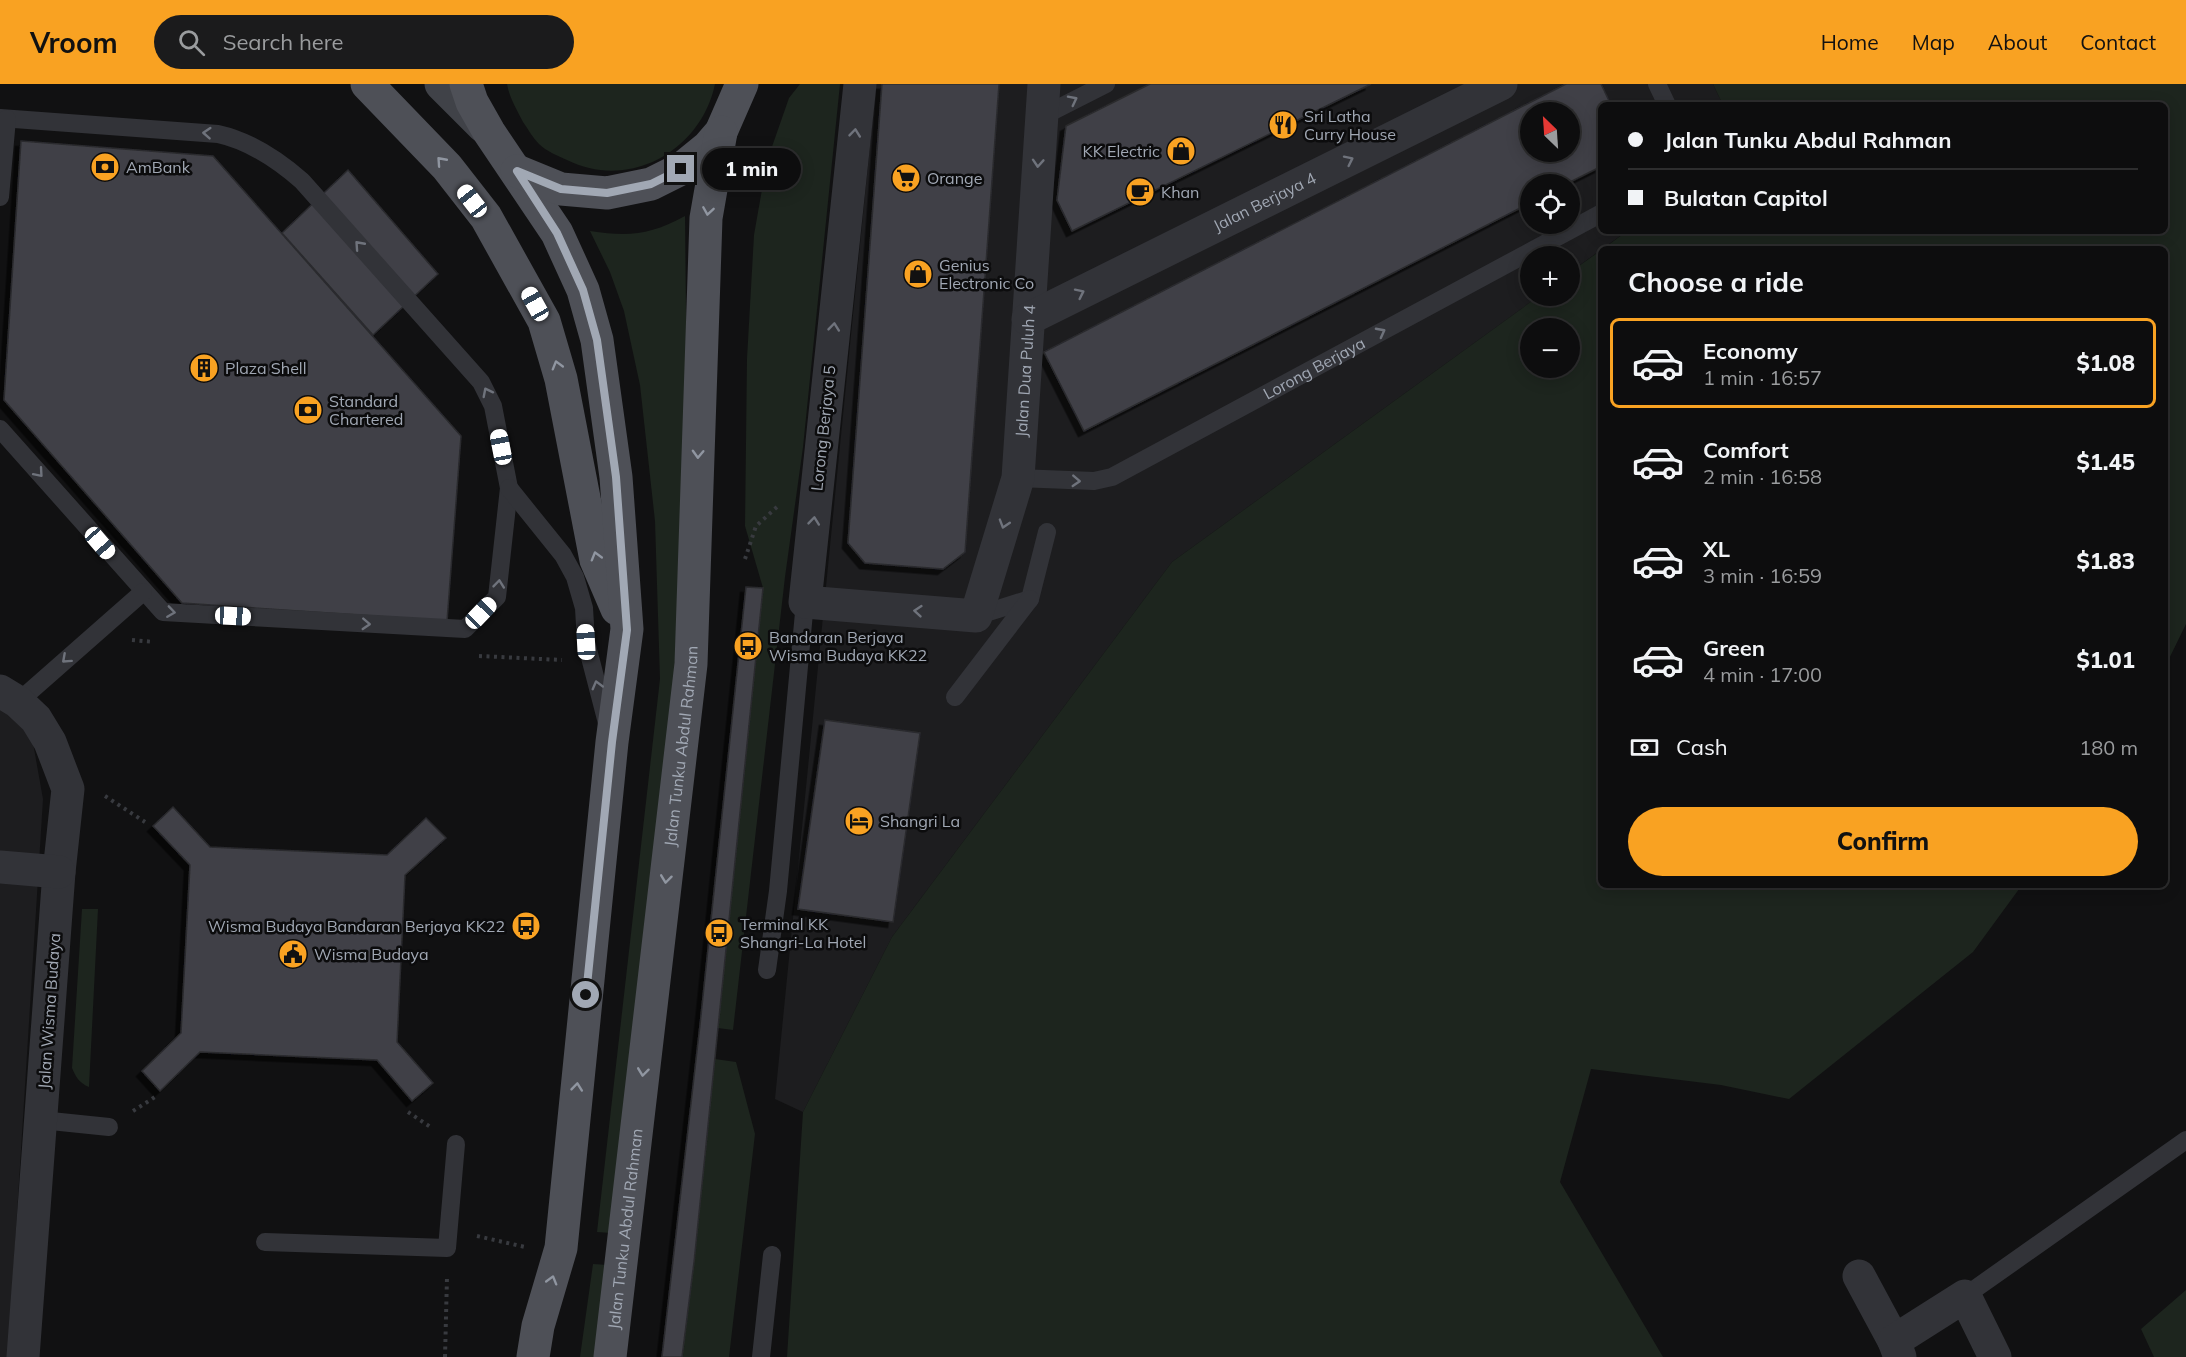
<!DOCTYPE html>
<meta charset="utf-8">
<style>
:root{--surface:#0d0d0e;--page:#1b1b1c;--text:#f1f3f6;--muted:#9a9c9e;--line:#2d2d2e;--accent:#f9a222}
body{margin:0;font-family:Mulish,sans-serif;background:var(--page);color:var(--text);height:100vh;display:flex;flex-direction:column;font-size:22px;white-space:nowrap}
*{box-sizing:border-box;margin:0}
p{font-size:20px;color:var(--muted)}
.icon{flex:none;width:33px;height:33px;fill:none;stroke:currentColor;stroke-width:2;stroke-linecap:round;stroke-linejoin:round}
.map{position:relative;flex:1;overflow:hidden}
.side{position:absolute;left:1598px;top:162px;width:570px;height:642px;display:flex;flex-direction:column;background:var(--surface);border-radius:9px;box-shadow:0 3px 15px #0003,0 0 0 2px var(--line)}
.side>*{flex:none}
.hud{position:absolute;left:1598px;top:18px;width:570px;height:132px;border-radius:9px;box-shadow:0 3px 15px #0003,0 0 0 2px var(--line);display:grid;align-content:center;height:132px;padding:0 30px;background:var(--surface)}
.needle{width:39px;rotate:335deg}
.controls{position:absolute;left:1520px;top:18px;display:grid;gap:12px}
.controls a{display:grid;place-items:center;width:60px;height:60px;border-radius:50%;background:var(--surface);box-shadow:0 3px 15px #0003,0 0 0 2px var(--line);font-size:30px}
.end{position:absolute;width:27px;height:27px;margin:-14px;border:8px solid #a1a8b4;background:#111;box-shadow:0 0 0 3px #111}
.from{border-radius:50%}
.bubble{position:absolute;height:42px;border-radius:21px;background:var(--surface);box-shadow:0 3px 15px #0003,0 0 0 2px var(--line);font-size:20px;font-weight:800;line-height:42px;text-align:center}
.car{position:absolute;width:18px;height:36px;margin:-18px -9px;border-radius:8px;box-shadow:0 0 4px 2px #0007;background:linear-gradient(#fff 24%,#345 0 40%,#fff 0 76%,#345 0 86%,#fff 0)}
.hud b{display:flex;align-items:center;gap:21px;height:57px;font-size:22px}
.hud b+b{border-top:2px solid var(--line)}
.hud i{width:15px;height:15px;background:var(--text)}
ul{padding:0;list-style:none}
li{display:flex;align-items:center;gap:18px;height:90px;margin:0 12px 9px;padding:0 18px;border:3px solid transparent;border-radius:9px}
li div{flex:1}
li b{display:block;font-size:22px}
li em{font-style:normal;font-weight:800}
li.current{border-color:var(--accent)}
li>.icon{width:54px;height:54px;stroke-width:1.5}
h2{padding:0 30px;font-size:27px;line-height:72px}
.pay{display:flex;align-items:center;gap:15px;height:66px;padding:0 30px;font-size:22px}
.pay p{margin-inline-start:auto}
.primary-button{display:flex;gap:12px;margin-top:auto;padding:12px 30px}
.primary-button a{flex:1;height:69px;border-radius:36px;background:var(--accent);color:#111;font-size:24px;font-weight:800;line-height:69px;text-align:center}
header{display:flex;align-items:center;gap:36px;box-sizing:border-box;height:84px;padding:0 30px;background:var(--accent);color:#111}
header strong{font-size:28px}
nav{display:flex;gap:33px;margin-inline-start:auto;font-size:21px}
.search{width:420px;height:54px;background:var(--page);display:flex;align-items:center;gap:15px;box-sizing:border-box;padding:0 21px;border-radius:33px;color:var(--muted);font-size:22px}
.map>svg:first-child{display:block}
</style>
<header>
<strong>Vroom</strong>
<div class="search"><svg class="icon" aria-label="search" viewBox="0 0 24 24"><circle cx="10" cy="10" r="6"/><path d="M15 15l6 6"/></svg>Search here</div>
<nav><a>Home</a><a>Map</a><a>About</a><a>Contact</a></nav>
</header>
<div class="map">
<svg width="2186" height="1273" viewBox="0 0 2186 1273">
<defs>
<filter id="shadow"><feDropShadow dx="-5.5" dy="5.5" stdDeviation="0" flood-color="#0009"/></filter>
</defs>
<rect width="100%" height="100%" fill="#111112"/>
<!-- built -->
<path fill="#1d1d1f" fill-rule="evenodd" d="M876 0H1713L1723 21H1600V147H1627L1569 189V172H1530V212H1539L1172 478 892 853 803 1028 775 1015ZM1530 28H1569V68H1530ZM1530 100H1569V140H1530Z
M0 606 33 659 43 715 8 1273H0Z"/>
<!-- green -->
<path fill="#1d251e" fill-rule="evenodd" d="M507 0H715C701 67 629 107 567 76 558 72 546 67 539 60 533 54 528 45 523 38 517 26 509 13 507 0Z
M800 0H840L803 363 785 493 733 946 718 944 763 504 745 442 747 275 754 151 767 77 789 14Z
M1713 0H2186V540L2165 583 2164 165H1603L1627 147H2164V21H1723Z
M685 132 687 325 674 597 611 1149 597 1148 660 595 655 437 640 301 624 227 610 188 590 147C629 153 650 151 685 132Z
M1600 167V801H2022L1973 868 1789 1015 1721 1001 1591 985 1560 1098 1663 1273H787L803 1028 892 853 1172 478 1539 212H1569V189ZM1569 244V284H1530V244Z
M82 825H98L89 1003C79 999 76 993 72 984Z
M715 975 736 978 755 1050 729 1273H682Z
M593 1180 608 1181 595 1273H580Z
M2186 1206V1273H2154L2141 1245Z"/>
<!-- building -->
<path fill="#404146" stroke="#2b2b2f" stroke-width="1.5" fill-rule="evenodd" filter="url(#shadow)" d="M882 0H999L965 468 943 485 865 479 848 459Z
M1150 0H1371L1072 147 1057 116 1066 42Z
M1566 0H1601L1611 21H1600V83L1566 100H1530V119L1084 347 1044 268ZM1530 28H1569V68H1530Z
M21 57 213 72 461 352 447 537 182 519 4 316Z
M348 86 438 190 373 251 282 149Z
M746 503 763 504 694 1178 682 1273H662L700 941Z
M825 636 920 649 893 838 798 825Z
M173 723 210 763 387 771 426 734 446 754 405 791 397 958 433 999 412 1017 377 976 200 968 160 1007 142 987 181 949 190 781 153 742Z"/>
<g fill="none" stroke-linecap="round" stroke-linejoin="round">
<!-- path -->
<path stroke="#383a3f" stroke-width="4" stroke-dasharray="3 4.5" stroke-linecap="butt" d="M745 475 756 442 777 423
M132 556 154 558
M479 572 562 576
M105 712 145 738
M133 1027 155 1013
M408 1028 432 1044
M477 1152 525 1163
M445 1273 447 1193"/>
<!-- lane -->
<g stroke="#323338" stroke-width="18">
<path d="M1657 0 1667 21"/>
<path d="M1041 33 1106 0"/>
<path d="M0 34 218 50C250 57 278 76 302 97L481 298 493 322 509 404 497 513 465 545 163 528 0 345"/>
<path d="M0 113 7 35"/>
<path id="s1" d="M1018 394 1094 397 1112 393 1600 130"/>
<path d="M509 404 563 471 575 493 584 524 586 558 607 639"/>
<path d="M976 532 1030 515 1047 448"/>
<path d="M955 613 1030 515"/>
<path d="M18 618 143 508"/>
<path d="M767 886 778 807 805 518"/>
<path d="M41 1036 109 1043"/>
<path d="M265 1158 447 1164 456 1060"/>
<path d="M1965 1212 2186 1056"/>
<path d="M761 1273 772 1171"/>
</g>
<!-- street -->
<g stroke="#323338" stroke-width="33">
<path id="s2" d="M860 0 805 518 976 532 1018 394 1044 0"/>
<path id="s3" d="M1028 235 1501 0"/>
<path d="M0 607 18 618 36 635 50 658 68 705 59 788 23 1273"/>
<path d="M0 783 59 788"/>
<path d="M1859 1192 1894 1257"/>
<path d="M1900 1273 1894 1257 1965 1212 1995 1273"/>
</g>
<!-- secondary -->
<path stroke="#404248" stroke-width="33" d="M441 0 483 42"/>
<!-- primary -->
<g stroke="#4e5057" stroke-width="33">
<path d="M367 0 447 83 486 133 544 237 561 295 596 476 617 525"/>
<path d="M466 0 472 18 489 48 557 149 583 206 597 256 616 393 627 545 612 658 561 1164 538 1242 533 1273"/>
<path d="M517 87 561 105 607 109 651 100 681 85 708 63 721 48 742 0"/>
<path id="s4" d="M610 1273 691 580 706 134 721 48"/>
</g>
</g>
<!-- one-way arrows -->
<defs><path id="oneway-chevron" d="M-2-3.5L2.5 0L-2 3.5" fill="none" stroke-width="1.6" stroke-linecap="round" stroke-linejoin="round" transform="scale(1.5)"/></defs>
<g stroke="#6f737c">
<use href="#oneway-chevron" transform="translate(1073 16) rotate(-27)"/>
<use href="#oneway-chevron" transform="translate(207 49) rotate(-176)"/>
<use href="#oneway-chevron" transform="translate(855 49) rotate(-84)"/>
<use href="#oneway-chevron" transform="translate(1349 76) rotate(-26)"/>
<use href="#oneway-chevron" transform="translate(1038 79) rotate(94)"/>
<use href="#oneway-chevron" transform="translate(359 161) rotate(-132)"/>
<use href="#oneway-chevron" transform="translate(1080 209) rotate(-26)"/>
<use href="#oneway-chevron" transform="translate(834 243) rotate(-84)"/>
<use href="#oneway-chevron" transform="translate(1381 248) rotate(-28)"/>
<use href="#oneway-chevron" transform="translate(487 308) rotate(-117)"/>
<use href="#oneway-chevron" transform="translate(39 389) rotate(49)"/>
<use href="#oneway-chevron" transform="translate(1076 397) rotate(3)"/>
<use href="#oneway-chevron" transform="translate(814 437) rotate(-84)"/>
<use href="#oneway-chevron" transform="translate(1004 440) rotate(107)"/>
<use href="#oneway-chevron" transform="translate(499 500) rotate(-84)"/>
<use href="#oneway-chevron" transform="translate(918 527) rotate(-175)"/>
<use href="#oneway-chevron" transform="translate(171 528) rotate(8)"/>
<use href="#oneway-chevron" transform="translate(366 540) rotate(3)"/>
<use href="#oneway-chevron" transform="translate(66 575) rotate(138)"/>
<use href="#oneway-chevron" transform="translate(597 601) rotate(-105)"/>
</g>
<g stroke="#9096a1">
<use href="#oneway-chevron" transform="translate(441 77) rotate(-132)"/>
<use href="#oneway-chevron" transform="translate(708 127) rotate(99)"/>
<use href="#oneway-chevron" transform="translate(557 281) rotate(-106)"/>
<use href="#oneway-chevron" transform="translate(698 370) rotate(92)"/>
<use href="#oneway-chevron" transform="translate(596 472) rotate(-106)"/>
<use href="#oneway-chevron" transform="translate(666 795) rotate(97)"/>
<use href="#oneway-chevron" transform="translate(643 988) rotate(97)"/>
<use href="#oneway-chevron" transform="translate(577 1003) rotate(-84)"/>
<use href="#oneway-chevron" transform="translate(552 1196) rotate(-74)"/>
</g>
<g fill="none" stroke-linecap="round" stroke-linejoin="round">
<!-- route -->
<path stroke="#a1a8b4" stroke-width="8" d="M586 911 612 658 627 546 616 393 597 256 583 206 557 149 517 87 561 105 607 109 651 100 681 85"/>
</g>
<!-- icons -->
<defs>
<g id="restaurant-disc" transform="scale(1.5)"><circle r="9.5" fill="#f9a222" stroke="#0c0c0d"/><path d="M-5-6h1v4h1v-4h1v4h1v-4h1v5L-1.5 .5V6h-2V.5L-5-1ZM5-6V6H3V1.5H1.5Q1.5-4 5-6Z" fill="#111"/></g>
<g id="shop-disc" transform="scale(1.5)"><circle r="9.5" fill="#f9a222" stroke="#0c0c0d"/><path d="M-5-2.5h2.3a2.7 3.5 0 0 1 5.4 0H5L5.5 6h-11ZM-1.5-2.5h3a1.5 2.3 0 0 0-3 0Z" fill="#111"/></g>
<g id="bank-disc" transform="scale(1.5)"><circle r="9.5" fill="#f9a222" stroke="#0c0c0d"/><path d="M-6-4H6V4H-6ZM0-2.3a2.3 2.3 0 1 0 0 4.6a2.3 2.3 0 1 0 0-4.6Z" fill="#111"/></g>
<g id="supermarket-disc" transform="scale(1.5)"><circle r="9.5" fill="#f9a222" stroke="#0c0c0d"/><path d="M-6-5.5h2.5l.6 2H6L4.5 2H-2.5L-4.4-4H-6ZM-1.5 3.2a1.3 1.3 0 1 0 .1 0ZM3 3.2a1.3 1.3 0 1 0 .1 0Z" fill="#111"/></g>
<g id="cafe-disc" transform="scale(1.5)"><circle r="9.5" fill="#f9a222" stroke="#0c0c0d"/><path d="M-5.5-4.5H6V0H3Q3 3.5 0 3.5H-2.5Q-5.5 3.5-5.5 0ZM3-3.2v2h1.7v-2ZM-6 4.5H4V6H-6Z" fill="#111"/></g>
<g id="building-disc" transform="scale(1.5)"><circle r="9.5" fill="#f9a222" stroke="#0c0c0d"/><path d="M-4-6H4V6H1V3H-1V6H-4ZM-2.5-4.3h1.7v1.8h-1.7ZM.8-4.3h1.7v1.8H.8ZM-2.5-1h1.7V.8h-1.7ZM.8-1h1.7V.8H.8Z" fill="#111"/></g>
<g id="bus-disc" transform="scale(1.5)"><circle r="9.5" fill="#f9a222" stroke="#0c0c0d"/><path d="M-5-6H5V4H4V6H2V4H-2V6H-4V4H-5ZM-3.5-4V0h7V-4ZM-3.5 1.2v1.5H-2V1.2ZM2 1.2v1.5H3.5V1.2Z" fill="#111"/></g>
<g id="hotel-disc" transform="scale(1.5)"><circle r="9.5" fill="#f9a222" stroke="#0c0c0d"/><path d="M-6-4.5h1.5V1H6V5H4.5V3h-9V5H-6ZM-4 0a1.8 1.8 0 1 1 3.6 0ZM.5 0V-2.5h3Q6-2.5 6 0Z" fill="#111"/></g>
<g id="civic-disc" transform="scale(1.5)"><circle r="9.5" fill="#f9a222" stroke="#0c0c0d"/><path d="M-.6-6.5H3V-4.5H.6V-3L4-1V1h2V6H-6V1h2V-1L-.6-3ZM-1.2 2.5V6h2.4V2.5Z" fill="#111"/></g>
</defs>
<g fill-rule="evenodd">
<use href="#restaurant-disc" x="1283" y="41"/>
<use href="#shop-disc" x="1181" y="67"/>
<use href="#bank-disc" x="105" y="83"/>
<use href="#supermarket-disc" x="906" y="94"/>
<use href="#cafe-disc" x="1140" y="108"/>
<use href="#shop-disc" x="918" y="190"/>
<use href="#building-disc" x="204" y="284"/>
<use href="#bank-disc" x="308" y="326"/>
<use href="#bus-disc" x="748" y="562"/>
<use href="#hotel-disc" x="859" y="737"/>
<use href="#bus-disc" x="526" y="842"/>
<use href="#bus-disc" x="719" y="849"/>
<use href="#civic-disc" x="293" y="870"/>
</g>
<g text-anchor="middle" stroke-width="5" stroke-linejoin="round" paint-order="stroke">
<!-- poi labels -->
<g font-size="16" fill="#a1a8b4" stroke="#0c0c0d" text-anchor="start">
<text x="1304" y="38">Sri Latha<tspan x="1304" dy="18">Curry House</tspan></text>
<text x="1160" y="73" text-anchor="end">KK Electric</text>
<text x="126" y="89">AmBank</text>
<text x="927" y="100">Orange</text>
<text x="1161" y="114">Khan</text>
<text x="939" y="187">Genius<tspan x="939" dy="18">Electronic Co</tspan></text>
<text x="225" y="290">Plaza Shell</text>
<text x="329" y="323">Standard<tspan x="329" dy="18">Chartered</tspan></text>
<text x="769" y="559">Bandaran Berjaya<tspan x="769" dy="18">Wisma Budaya KK22</tspan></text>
<text x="880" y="743">Shangri La</text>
<text x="740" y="846">Terminal KK<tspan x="740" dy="18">Shangri-La Hotel</tspan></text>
<text x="505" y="848" text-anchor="end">Wisma Budaya Bandaran Berjaya KK22</text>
<text x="314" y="876">Wisma Budaya</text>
</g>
<!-- street labels -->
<g font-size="16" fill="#a1a8b4" stroke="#0c0c0d">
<text dy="6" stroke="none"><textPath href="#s3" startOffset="264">Jalan Berjaya 4</textPath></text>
<text dy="6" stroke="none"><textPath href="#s1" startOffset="324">Lorong Berjaya</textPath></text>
<text dy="6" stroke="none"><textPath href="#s2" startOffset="944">Jalan Dua Puluh 4</textPath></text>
<text transform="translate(823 344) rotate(-84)" y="6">Lorong Berjaya 5</text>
<text dy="6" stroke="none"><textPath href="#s4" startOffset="615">Jalan Tunku Abdul Rahman</textPath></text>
<text transform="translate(49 927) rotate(-86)" y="6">Jalan Wisma Budaya</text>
<text dy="6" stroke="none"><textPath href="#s4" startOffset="129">Jalan Tunku Abdul Rahman</textPath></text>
</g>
</g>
</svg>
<div class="controls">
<a><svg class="needle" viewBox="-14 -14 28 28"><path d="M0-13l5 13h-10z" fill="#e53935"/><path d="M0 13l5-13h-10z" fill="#9a9c9e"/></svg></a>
<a><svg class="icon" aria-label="locate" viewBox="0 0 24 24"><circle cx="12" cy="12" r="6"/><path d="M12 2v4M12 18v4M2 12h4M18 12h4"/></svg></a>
<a>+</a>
<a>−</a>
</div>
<i class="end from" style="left:586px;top:911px"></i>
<i class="end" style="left:681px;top:85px"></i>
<div class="bubble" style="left:702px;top:64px;width:99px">1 min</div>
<i class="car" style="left:472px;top:117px;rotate:322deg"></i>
<i class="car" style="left:535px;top:220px;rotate:331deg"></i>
<i class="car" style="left:501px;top:363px;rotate:349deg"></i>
<i class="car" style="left:100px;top:459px;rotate:139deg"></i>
<i class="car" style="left:481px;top:529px;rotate:44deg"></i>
<i class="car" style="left:233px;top:532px;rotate:93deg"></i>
<i class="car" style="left:586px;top:558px;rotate:357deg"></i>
<div class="hud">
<b><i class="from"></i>Jalan Tunku Abdul Rahman</b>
<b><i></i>Bulatan Capitol</b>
</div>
<section class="side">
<h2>Choose a ride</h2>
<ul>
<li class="current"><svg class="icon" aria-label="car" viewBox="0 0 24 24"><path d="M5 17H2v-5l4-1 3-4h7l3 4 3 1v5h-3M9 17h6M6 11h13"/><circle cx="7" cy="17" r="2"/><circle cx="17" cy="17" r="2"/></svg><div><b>Economy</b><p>1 min · 16:57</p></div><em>$1.08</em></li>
<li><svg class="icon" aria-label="car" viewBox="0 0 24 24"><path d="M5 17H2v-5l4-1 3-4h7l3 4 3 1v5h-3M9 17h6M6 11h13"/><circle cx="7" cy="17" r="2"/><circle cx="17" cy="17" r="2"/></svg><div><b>Comfort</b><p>2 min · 16:58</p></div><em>$1.45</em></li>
<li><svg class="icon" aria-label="car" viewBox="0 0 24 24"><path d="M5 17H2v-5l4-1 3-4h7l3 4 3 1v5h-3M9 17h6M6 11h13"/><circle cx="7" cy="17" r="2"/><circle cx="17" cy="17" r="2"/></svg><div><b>XL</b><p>3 min · 16:59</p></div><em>$1.83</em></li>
<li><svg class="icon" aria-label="car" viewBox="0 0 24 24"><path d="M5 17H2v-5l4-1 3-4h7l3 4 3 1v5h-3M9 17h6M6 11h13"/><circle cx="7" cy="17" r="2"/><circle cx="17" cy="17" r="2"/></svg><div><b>Green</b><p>4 min · 17:00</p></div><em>$1.01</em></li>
</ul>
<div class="pay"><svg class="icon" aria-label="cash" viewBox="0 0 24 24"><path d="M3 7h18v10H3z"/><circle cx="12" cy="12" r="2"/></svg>Cash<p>180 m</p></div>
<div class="primary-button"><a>Confirm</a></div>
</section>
</div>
